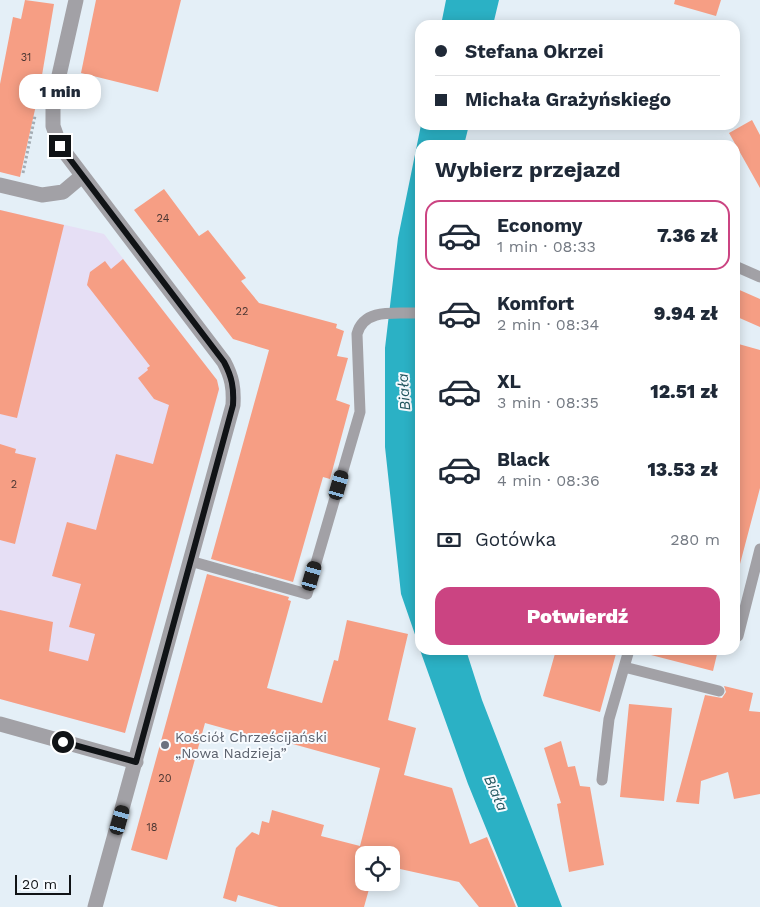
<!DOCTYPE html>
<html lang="pl">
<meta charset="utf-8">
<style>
:root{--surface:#fff;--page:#f6f6f7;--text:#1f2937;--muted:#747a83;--line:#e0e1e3;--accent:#cb4482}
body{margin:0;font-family:"Work Sans",sans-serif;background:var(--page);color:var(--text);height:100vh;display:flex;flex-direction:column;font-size:19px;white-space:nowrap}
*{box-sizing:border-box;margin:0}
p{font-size:16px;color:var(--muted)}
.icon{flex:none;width:28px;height:28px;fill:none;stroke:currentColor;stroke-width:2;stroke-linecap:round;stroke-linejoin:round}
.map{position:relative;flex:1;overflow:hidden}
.side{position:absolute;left:415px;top:140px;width:325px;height:515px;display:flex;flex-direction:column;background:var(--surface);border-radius:15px;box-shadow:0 2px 12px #0003}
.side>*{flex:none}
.hud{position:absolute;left:415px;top:20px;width:325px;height:110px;border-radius:15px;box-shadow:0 2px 12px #0003;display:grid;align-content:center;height:110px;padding:0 20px;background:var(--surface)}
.fabs{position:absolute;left:355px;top:846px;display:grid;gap:10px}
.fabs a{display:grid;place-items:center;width:45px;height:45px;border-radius:10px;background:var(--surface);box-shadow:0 2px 12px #0003;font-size:25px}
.scale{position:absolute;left:15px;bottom:12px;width:56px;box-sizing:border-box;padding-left:5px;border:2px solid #101316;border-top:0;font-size:14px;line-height:18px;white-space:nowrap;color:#101316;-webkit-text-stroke:4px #f7fbff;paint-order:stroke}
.end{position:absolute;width:22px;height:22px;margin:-11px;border:6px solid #101316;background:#fff;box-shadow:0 0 0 2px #fff}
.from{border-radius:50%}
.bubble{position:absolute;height:35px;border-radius:15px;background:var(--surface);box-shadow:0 2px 12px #0003;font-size:16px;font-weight:800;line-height:35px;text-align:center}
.car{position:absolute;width:15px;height:30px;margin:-15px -8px;border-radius:6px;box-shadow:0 0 4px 1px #0007;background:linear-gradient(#222 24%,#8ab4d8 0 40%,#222 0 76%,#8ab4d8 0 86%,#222 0)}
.hud b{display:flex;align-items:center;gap:18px;height:48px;font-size:19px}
.hud b+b{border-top:1px solid var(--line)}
.hud i{width:12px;height:12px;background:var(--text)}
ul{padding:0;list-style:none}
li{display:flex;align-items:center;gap:15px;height:70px;margin:0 10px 8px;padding:0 10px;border:2px solid transparent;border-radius:15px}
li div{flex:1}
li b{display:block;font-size:19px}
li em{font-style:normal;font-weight:800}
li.current{border-color:var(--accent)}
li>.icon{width:45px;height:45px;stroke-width:1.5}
h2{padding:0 20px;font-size:22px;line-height:60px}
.pay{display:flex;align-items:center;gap:12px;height:55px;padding:0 20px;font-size:19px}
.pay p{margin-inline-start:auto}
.primary-button{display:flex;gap:10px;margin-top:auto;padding:10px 20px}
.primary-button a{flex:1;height:58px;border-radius:15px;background:var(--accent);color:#fff;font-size:20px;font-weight:800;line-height:58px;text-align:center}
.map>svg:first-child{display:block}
</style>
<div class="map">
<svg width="760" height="907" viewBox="0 0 760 907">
<rect width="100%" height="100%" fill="#e4eff7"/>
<!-- industrial -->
<path fill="#e6dff5" d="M0 210 104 234 216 379 219 390 125 733 0 699Z"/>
<!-- water -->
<path fill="#2bb1c5" d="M446 0H499L493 25H441Z
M421 125H469L464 145H420V338L415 370 420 451V649L401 594 385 447V348L398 238Z
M420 650H466L482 700 562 907H518L468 784Z"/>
<!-- building -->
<path fill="#f69e84" d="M25 0 54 4 40 87 20 177 0 172V84L13 17 21 19Z
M96 0H181L158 92 81 73Z
M675 0H721L716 16 674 4Z
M752 120 760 135V188L729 133Z
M164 189 199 236 208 230 246 278 241 281 259 303 337 324 336 328 344 331 337 356 348 358 336 400 350 405 330 479 323 477 293 582 211 559 269 350 233 339 134 210Z
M0 210 64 225 17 418 0 414Z
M123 259 217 380 219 389 125 733 0 699V610L53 622 49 651 88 661 95 634 69 627 81 584 52 576 67 522 96 530 116 454 153 464 169 405 154 399 138 378 148 370 147 368 150 366 87 285 90 272 105 261 111 269Z
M735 288 760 299V327L735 316Z
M735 343 760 350V488L740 564H735Z
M0 444 16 449 15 453 36 458 15 544 0 540Z
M207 574 289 597 288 600 291 601 267 688 322 703 334 660 338 661 347 620 408 634 388 720 416 728 404 775 452 788 470 844 487 837 516 907H479L459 882 391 867V855H364V882H371L364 907H279L238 895 236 902 223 898 236 848 252 832 259 835 262 821 269 823 272 810 324 825 321 836 360 846 380 768 260 735 259 738 205 723 167 860 131 850Z
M556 650H617L600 712 543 696Z
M652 650H718L713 671 651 655Z
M724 686 753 693 749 711 760 712V794L734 799 728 772 701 781 699 804 676 802 705 695 722 698 726 692Z
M629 704 672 708 664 801 620 797Z
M561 741 568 767 575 766 580 786 590 787 604 865 569 872 557 804 561 803 544 748Z"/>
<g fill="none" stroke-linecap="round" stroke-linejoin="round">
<!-- path -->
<path stroke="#a4acb3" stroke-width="3" stroke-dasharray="2.5 2.5" stroke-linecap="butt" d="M23 173 35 116"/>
<!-- lane -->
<path stroke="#a2a1a6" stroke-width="11" d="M735 266 760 277
M190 561 307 594 360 412 357 334C364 307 397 314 420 313
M738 636 760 549
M624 667 719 691
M602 780 609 719 629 650"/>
<!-- street -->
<path stroke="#a2a1a6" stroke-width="15" d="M76 0 53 102V126L60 146 224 362C232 377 234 388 233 405L95 907
M0 185 42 195 63 192 82 176
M0 724 136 762"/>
</g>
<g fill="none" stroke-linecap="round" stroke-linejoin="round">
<!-- route -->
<path stroke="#101316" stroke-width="6" d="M60 146 224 362C232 377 234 388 233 405L136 762 63 742"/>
</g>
<!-- markers -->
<circle fill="#6b7280" stroke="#f7fbff" stroke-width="2" cx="165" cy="745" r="5"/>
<g text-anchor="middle" stroke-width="4" stroke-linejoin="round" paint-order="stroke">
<!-- number labels -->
<g font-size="11" fill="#4a3632">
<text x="26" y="61">31</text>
<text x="163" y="222">24</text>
<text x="242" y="315">22</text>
<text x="14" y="488">2</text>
<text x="165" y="782">20</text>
<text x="152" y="831">18</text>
</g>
<!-- worship labels -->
<g font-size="14" fill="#5b616d" stroke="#f7fbff" text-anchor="start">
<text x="175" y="742">Kościół Chrześcijański<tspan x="175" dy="16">„Nowa Nadzieja”</tspan></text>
</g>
<!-- water labels -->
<g font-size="15" font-style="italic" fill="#245861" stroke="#f7fbff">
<text transform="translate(404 392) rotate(-94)" y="5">Biała</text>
<text transform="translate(496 793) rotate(66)" y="5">Biała</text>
</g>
</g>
</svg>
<div class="fabs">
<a><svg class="icon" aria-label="locate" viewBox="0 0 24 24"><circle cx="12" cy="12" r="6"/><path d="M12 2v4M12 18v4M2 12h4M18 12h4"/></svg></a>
</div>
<div class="scale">20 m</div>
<i class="end from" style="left:63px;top:742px"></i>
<i class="end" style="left:60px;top:146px"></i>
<div class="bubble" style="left:19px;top:74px;width:82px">1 min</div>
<i class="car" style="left:339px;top:485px;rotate:16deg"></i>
<i class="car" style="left:312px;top:576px;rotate:16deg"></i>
<i class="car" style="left:120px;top:820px;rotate:16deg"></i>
<div class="hud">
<b><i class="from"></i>Stefana Okrzei</b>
<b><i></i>Michała Grażyńskiego</b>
</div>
<section class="side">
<h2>Wybierz przejazd</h2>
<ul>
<li class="current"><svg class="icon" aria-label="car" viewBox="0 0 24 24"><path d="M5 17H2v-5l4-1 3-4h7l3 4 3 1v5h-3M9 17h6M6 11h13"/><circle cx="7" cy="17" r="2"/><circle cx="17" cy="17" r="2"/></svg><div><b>Economy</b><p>1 min · 08:33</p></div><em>7.36 zł</em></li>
<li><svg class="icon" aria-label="car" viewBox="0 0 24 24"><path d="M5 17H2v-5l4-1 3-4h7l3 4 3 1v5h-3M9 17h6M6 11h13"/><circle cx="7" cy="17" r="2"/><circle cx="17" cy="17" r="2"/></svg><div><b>Komfort</b><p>2 min · 08:34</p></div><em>9.94 zł</em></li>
<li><svg class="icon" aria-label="car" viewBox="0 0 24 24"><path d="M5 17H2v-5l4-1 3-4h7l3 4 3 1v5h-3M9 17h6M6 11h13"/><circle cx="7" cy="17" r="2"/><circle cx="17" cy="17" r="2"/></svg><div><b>XL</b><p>3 min · 08:35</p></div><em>12.51 zł</em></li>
<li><svg class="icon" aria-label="car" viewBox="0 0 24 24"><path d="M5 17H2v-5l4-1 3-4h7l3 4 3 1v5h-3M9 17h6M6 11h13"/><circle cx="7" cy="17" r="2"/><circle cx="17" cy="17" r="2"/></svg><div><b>Black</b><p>4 min · 08:36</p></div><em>13.53 zł</em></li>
</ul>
<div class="pay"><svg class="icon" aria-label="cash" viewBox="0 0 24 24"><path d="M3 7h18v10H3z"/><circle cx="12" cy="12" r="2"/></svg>Gotówka<p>280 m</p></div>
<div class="primary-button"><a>Potwierdź</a></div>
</section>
</div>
